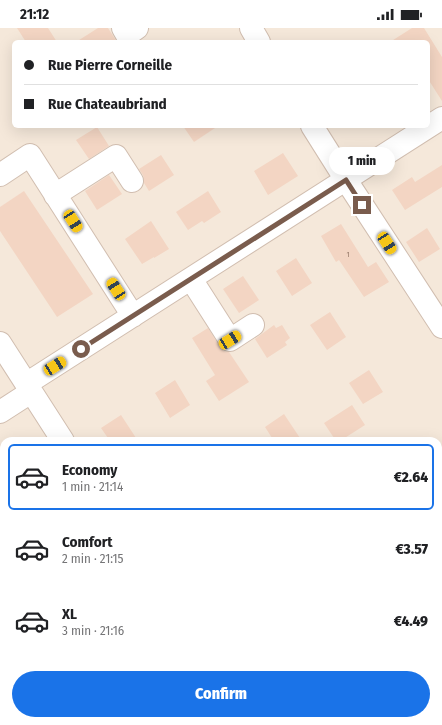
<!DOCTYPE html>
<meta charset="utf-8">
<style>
:root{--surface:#fff;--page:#f2f2f2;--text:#202124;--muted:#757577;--line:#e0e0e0;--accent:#1a73e8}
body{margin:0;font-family:"Fira Sans Condensed",sans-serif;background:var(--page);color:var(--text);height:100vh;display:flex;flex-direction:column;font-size:15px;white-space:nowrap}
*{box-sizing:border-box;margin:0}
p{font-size:13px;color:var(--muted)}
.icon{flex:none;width:22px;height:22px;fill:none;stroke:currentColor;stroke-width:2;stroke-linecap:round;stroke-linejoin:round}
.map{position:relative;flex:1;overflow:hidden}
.side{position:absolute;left:0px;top:409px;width:442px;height:288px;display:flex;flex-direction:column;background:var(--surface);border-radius:12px 12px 0 0;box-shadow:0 4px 16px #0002}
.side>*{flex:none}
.hud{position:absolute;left:12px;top:12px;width:418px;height:88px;border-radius:6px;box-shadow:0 4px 16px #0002;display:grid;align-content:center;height:88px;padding:0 12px;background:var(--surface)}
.end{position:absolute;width:18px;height:18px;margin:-9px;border:5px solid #7a5c4d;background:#fff;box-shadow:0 0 0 2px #fff}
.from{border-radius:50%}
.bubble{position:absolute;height:28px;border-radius:14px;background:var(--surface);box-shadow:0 4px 16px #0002;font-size:13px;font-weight:800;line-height:28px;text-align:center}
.car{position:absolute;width:12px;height:24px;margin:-12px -6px;border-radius:5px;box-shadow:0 0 3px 1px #0007;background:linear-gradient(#f5c518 24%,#345 0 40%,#f5c518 0 76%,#345 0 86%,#f5c518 0)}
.hud b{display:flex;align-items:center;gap:14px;height:38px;font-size:15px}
.hud b+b{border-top:1px solid var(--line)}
.hud i{width:10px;height:10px;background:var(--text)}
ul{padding:7px 0 0;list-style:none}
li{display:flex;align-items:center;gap:12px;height:66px;margin:0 8px 6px;padding:0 4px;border:2px solid transparent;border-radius:6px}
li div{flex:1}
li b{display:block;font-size:15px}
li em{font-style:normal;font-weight:800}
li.current{border-color:var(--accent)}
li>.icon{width:36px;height:36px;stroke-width:1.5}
.cta{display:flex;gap:8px;margin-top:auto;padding:8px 12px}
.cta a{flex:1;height:46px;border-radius:24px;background:var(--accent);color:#fff;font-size:16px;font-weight:800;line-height:46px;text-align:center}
.status{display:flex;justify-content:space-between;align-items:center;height:28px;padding:0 20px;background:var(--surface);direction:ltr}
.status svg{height:11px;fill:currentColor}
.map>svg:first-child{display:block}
</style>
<div class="status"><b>21:12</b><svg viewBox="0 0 49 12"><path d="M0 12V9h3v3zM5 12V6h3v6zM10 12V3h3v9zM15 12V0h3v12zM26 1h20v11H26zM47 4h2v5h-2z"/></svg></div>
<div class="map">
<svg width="442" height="697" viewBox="0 0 442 697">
<rect width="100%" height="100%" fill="#fdf6ec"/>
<!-- residential -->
<path fill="#f5e8da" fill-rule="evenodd" d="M0 0H442V697H0ZM14 14H428V98H14ZM4 413H438V693H4Z"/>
<!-- building -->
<path fill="#f3d5c3" d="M17 0H48L57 14H26Z
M98 0H108L117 14H76Z
M412 0H424L442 29V73L428 51V14H390Z
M183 98H218L194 114Z
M97 99 109 118 89 131 76 112Z
M283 125 298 148 268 167 254 143Z
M161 127 174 147 149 163 144 155V152L143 147 139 141Z
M442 137V159L405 182 392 162 412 149 415 154Z
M109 147 122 166 97 182 85 163Z
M24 163 93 266 57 289 0 203V179Z
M208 163 221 184 204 195 202 193 188 202 176 184Z
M151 193 169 221 154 230V229L142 236 125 211Z
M341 196 368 239 376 234 389 254 364 269 339 232 336 234 321 208Z
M427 200 440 221 419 234 406 214Z
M296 230 312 255 292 268 276 243Z
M243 248 259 272 239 285 223 261Z
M330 284 346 309 327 322 310 297Z
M274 297 276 300 282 297 290 310 285 314 287 317 267 330 255 311Z
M208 300 220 319 224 323 229 324 249 354 219 373 206 353 215 347 192 310Z
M369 342 383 364 363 376 349 355Z
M175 352 190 377 170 390 155 365Z
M352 377 365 397 340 413H336L324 395Z
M284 386 302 413H274L265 399Z
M121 387 138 413H110L101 400Z"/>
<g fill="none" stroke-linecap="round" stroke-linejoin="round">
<!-- minor casing -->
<g stroke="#d1beb0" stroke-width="24">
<path id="minor" d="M123 0 127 7 137 0
M251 0 259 14
M312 98 346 152 442 299
M0 147 30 127 133 288
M55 167 116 128 132 153
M191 251 230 312 253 297
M0 315 63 413
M26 356 442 90
M0 384 31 364
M0 494 4 491
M0 656 4 662
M25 693 27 697
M243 693 245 697"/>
</g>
<!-- minor -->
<use href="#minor" stroke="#fff" stroke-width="22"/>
</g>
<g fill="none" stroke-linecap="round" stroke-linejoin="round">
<!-- route -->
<path stroke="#7a5c4d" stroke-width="5" d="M81 321 346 152 362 177"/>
</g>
<g text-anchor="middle" stroke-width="4" stroke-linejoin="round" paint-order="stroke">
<!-- number labels -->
<g font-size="8" fill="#987a6a">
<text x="348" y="229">1</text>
</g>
</g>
</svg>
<i class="end from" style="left:81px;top:321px"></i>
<i class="end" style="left:362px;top:177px"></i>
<div class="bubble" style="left:329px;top:119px;width:66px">1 min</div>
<i class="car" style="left:73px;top:193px;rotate:147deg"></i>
<i class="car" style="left:387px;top:215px;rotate:147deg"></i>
<i class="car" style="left:116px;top:261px;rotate:327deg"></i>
<i class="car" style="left:230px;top:312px;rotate:58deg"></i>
<i class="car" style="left:55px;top:338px;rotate:58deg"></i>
<div class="hud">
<b><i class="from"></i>Rue Pierre Corneille</b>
<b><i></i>Rue Chateaubriand</b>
</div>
<section class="side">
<ul>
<li class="current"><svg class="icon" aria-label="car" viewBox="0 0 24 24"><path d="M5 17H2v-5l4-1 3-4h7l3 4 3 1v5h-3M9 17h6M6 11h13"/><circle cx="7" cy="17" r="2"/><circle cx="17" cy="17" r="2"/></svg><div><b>Economy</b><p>1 min · 21:14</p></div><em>€2.64</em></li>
<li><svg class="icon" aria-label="car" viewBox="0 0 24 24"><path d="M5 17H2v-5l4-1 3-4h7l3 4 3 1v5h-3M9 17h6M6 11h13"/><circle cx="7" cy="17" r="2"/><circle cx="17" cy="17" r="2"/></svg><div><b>Comfort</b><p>2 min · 21:15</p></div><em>€3.57</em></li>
<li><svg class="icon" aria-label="car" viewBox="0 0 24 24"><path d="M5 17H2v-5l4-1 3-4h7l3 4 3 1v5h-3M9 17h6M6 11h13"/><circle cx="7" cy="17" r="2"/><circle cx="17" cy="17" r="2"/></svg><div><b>XL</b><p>3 min · 21:16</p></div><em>€4.49</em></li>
</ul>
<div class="cta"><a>Confirm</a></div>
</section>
</div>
